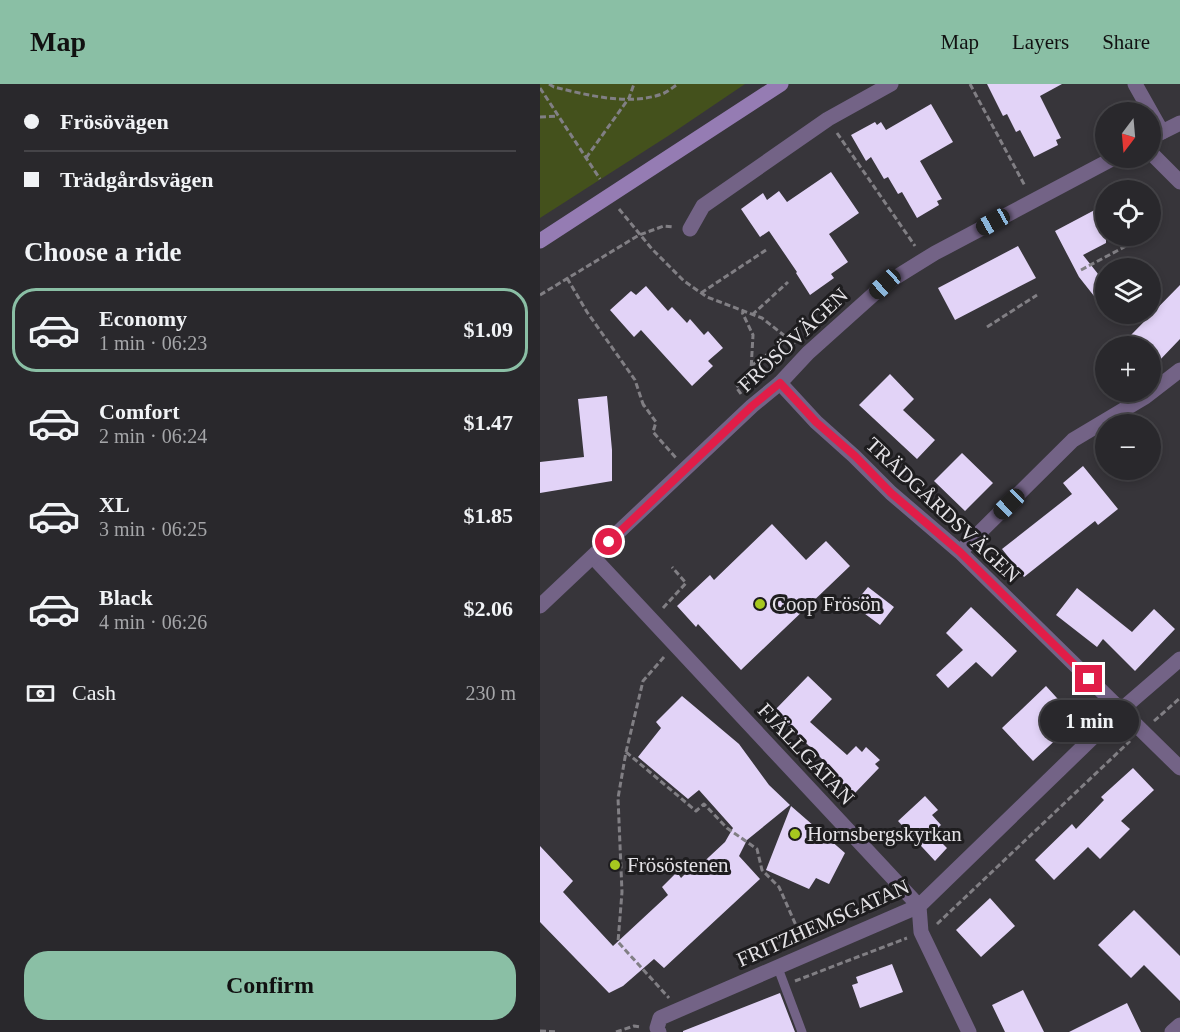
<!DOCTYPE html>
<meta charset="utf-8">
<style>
:root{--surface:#29282c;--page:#313034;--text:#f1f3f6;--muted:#a5a6a9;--line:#454448;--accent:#8abfa5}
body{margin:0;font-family:Georgia,serif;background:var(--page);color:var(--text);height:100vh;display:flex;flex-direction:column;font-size:22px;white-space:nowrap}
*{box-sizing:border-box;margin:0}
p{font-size:20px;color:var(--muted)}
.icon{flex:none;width:33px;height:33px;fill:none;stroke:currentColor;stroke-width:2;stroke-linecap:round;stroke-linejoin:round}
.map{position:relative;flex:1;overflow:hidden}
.drawer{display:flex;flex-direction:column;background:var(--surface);width:540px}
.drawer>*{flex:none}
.hud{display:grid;align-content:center;height:132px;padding:0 24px;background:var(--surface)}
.needle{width:39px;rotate:196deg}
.controls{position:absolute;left:555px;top:18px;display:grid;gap:12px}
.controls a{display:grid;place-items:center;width:66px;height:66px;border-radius:50%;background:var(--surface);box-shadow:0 3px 9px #0003,0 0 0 2px var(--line);font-size:30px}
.end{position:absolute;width:27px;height:27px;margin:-14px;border:8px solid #e11d48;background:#fff;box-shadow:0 0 0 3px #fff}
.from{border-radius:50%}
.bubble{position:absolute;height:42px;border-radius:21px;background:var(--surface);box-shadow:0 3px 9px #0003,0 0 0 2px var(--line);font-size:20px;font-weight:600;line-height:42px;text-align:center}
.car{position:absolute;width:18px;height:36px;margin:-18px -9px;border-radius:8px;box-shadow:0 0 4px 2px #0007;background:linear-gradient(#222 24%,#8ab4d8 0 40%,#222 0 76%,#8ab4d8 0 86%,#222 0)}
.hud b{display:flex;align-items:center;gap:21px;height:57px;font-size:22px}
.hud b+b{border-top:2px solid var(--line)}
.hud i{width:15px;height:15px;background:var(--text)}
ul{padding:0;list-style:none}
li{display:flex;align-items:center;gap:18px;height:84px;margin:0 12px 9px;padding:0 12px;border:3px solid transparent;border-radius:24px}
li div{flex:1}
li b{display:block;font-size:22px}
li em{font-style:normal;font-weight:600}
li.selected{border-color:var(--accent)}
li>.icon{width:54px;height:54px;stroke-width:1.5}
h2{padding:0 24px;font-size:27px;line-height:72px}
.pay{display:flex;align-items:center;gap:15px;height:66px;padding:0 24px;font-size:22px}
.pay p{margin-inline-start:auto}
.cta{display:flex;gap:12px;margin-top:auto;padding:12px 24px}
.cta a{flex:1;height:69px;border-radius:24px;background:var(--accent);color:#111;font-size:24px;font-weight:600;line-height:69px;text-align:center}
header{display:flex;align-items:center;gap:36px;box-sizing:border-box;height:84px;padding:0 30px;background:var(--accent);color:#111}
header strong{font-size:28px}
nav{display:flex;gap:33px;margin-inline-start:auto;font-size:21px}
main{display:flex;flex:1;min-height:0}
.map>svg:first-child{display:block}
</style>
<header>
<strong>Map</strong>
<nav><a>Map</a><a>Layers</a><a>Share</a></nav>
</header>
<main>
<section class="drawer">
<div class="hud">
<b><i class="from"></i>Frösövägen</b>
<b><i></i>Trädgårdsvägen</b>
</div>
<h2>Choose a ride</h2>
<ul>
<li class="selected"><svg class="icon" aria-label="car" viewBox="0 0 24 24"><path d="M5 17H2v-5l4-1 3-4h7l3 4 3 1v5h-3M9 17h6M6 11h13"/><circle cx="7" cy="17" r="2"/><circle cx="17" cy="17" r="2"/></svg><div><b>Economy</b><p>1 min · 06:23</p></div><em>$1.09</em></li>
<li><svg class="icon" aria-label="car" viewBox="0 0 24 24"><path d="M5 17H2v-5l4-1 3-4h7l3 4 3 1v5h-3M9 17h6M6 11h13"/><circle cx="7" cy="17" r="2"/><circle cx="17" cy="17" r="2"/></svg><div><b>Comfort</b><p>2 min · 06:24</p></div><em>$1.47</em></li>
<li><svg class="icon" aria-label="car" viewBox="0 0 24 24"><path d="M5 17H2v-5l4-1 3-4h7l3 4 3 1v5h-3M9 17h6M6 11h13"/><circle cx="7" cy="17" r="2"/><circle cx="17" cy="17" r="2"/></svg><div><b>XL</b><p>3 min · 06:25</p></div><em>$1.85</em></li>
<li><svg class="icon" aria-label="car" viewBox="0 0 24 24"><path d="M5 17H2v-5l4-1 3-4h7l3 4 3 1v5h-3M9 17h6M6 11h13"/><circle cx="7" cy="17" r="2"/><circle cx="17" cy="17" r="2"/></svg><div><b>Black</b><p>4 min · 06:26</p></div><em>$2.06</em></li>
</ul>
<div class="pay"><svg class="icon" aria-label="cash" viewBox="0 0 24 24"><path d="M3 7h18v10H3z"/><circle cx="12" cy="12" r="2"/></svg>Cash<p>230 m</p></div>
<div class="cta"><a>Confirm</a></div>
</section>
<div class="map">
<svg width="640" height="948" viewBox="0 0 640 948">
<rect width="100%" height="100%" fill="#37353a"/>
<!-- green -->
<path fill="#44511c" d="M0 0H205L128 52 0 134Z"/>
<!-- building -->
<path fill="#e2d3f7" d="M447 0H522L500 12 521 54 516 56 518 61 494 73 480 46 476 48 467 30 463 32Z
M391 20 413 58 380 77 402 115 397 117 399 121 377 134 362 108 358 110 348 93 344 95 331 73 326 77 311 51 335 38 337 41 341 38 346 46Z
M291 88 319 129 289 150 308 178 291 190 294 194 270 211 256 189 257 188 229 147 220 153 201 125 223 109 227 116 239 107 247 118Z
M566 120V159L543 171 566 200V203L554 212 539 193 515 147Z
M478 162 496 194 415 236 398 204Z
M640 201V255L618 278 610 271V262H602L591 251Z
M106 202 128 227 132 223 147 239 150 235 164 251 168 247 183 264 168 277 173 282 152 302 101 246 94 253 70 226 91 207 96 211Z
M350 290 374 315 363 326 395 356 377 375 319 321Z
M67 312 72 366V397L0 409V378L44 373 38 315Z
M422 369 453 399 425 427 394 397Z
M543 382 578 425 558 441 555 437 484 493 462 465 532 410 523 399Z
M232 440 266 476 286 457 310 482 201 586 158 540 156 543 137 522 170 491 174 496Z
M328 503 354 523 340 541 313 521Z
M537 504 592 548 614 525 635 545 595 587 563 555 557 563 516 531Z
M431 523 477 567 452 593 436 578 408 604 396 591 423 566 406 549Z
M268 592 292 615 270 638 307 671 316 662 322 668 326 663 340 676 335 680 339 684 314 710 302 699 299 702 288 691 293 686 234 627Z
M506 602 537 636 493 677 462 644Z
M142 612 199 660 229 701 250 721 207 756 199 772 220 795 124 884 114 875 83 902 69 909 0 838V762L33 797 23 808 73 862 128 811 122 803 137 788 141 794 151 784 155 786 185 758 193 744 159 706 148 715 98 673 121 644 116 638Z
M593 684 614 706 581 737 590 745 560 775 548 763 514 796 495 776 532 740 536 745 564 716 561 713Z
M385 712 398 726 392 731 401 741 392 749 407 764 395 777 358 737Z
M251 722 305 769 289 800 276 794 269 805 226 786Z
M450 814 475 842 441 873 416 846Z
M594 826 640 872V917L604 881 591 894 558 861Z
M352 880 363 908 320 924 312 901 318 899 316 893Z
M483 906 504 948H465L452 921Z
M240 909 255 948H143V947Z
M587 919 601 948H529Z"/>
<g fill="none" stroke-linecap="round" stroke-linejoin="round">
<!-- path -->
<path stroke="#817f84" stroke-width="3" stroke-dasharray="6 3" stroke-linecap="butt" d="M9 0 14 3C47 11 88 22 122 10 128 8 133 3 138 0
M430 0 485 102
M0 4 60 95
M0 33 18 32
M297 49 375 162
M46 74 89 14 94 0
M79 125 112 165 144 197 167 213 222 234 255 260
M541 186 601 154
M27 194 47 228 95 296 103 320
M161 209 226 166
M0 211 99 151 124 142 134 143
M212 231 248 198
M447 243 497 211
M211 282 249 255
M201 310 196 303 206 296 211 286 213 251 202 228
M104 322 103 320 116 338 113 348 136 374
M123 524 146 499 132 483
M124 573 103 597 86 668 78 714 82 808 78 858 129 914
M614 637 640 614
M86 668 156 727 164 720 187 744 217 765 222 786 239 803 262 855
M397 840 590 657
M255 897 367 854
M0 947 18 948
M76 948 94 942 101 943"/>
<!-- service -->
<path stroke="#736386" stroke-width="9" d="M238 884 262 948"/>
<!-- minor -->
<path stroke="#736386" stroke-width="15" d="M595 0 622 48
M610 68 640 98
M150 145 163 122 288 35 351 0
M240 299 276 338 314 372 351 409 420 468 640 684
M420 468 533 356 605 313 640 286
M53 473 379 822 381 848 429 948
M119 948 117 944 120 934 379 822 581 626 640 575
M632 948 640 941"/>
<!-- tertiary -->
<path stroke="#736386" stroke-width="15" d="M610 54 640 39
M0 522 212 322 240 299 268 269 345 200 395 169 574 74"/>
<!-- secondary -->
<path stroke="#957cb3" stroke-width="15" d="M0 157 241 0"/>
</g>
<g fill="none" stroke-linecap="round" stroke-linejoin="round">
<!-- route -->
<path stroke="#e11d48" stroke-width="8" d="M69 458 212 322 240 299 276 338 315 372 351 409 420 468 549 595"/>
</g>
<!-- markers -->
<g fill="#a7c81f" stroke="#1e1d1f" stroke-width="2">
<circle cx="220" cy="520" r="6"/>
<circle cx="255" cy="750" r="6"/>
<circle cx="75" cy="781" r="6"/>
</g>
<g text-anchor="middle" stroke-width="6" stroke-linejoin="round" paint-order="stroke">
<!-- street labels -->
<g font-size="21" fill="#e4e2e6" stroke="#1e1d1f">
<text transform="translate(253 256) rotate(-43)" y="7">FRÖSÖVÄGEN</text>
<text transform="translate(403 426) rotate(43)" y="7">TRÄDGÅRDSVÄGEN</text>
<text transform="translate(266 670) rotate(47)" y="7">FJÄLLGATAN</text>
<text transform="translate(283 839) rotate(-24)" y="7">FRITZHEMSGATAN</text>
</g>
<!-- poi labels -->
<g font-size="21" fill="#e4e2e6" stroke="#1e1d1f" text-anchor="start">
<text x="232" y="527">Coop Frösön</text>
<text x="267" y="757">Hornsbergskyrkan</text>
<text x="87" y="788">Frösöstenen</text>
</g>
</g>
</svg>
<div class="controls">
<a><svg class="needle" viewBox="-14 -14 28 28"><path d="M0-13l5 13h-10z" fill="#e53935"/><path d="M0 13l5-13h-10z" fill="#a5a6a9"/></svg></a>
<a><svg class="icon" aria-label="locate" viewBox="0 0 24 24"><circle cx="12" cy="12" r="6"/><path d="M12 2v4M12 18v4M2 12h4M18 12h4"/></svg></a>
<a><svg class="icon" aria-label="layers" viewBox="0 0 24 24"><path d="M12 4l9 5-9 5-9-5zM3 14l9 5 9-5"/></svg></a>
<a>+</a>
<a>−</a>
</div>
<i class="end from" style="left:69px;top:458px"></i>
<i class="end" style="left:549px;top:595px"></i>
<div class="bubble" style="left:500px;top:616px;width:99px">1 min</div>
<i class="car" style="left:453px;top:138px;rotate:241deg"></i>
<i class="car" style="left:345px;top:200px;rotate:228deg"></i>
<i class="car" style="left:469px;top:420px;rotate:226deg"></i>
</div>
</main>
